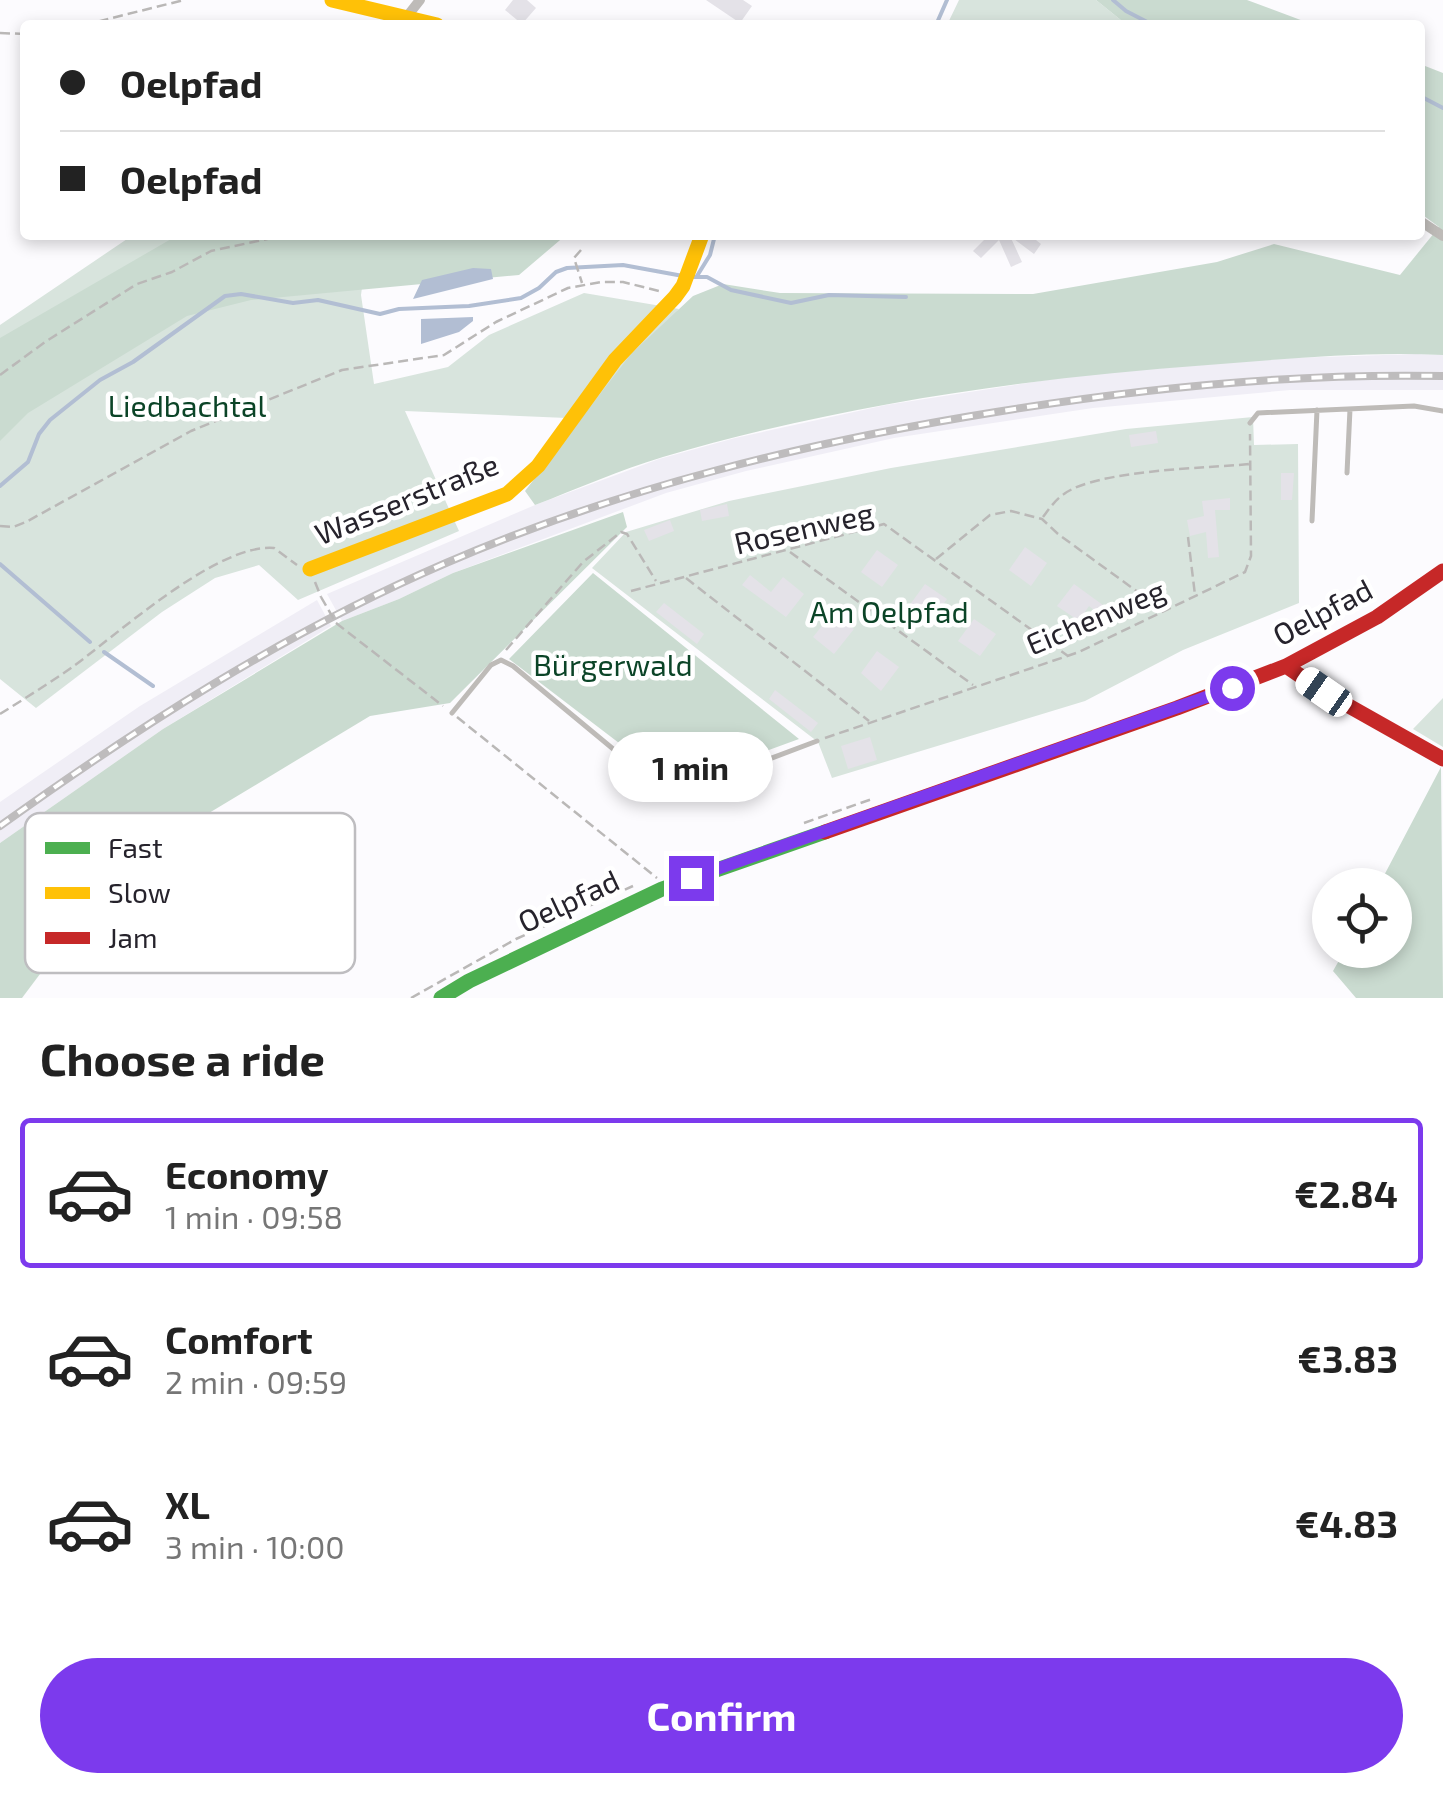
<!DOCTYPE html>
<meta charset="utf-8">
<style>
:root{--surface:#fff;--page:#f2f2f2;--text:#222;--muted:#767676;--line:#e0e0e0;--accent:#7c3aed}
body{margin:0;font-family:"Exo 2",sans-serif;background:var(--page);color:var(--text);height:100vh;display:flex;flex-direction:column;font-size:38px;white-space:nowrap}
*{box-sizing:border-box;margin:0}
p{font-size:32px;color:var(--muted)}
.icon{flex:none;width:55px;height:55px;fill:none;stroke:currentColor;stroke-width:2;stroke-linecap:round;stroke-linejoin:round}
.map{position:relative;height:998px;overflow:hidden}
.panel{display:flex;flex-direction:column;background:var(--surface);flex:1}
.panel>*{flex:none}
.top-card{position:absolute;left:20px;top:20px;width:1405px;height:220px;border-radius:10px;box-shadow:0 5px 15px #0003;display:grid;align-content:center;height:220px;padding:0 40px;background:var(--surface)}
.fabs{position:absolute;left:1312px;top:868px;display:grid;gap:20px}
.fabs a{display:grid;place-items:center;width:100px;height:100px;border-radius:50%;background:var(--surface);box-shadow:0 5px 15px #0003;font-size:50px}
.end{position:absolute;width:45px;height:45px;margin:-22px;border:12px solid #7c3aed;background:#fff;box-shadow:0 0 0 5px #fff}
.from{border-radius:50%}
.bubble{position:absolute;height:70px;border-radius:35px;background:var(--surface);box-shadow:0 5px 15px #0003;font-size:32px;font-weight:700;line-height:70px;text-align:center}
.car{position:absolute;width:30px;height:60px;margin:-30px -15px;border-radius:12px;box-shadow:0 0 8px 2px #0007;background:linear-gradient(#fff 24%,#345 0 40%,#fff 0 76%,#345 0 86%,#fff 0)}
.top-card b{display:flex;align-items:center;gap:35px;height:95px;font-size:38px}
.top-card b+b{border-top:2px solid var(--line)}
.top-card i{width:25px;height:25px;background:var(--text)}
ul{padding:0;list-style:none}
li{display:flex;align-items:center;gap:30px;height:150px;margin:0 20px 15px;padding:0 20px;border:5px solid transparent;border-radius:10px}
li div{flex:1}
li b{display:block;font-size:38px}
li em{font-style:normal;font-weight:700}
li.selected{border-color:var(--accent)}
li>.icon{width:90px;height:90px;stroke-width:1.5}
h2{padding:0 40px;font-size:45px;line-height:120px}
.cta{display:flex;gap:20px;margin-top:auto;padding:20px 40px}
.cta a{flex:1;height:115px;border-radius:60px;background:var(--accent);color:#fff;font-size:40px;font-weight:700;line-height:115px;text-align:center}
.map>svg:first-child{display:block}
</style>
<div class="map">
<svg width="1443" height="998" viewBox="0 0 1443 998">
<rect width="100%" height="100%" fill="#fcfbfe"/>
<!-- built -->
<path fill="#f0eef6" d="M1416 354 1443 355V390H1290L1093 408 894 438 746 471 666 493 453 573 399 599 342 621 327 594 535 505 659 459 735 438 886 405 1086 374 1289 358Z
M317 600 331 626 163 729 0 843V802L140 706Z"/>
<!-- green -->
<path fill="#d8e4dd" d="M959 0H1096L1127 25H947Z
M140 235H467L365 265 361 295 374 384 448 367 489 335 584 293 679 309 590 419 405 411 459 531 298 600 259 565 215 578 162 612 36 708 0 679V325L130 237Z
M1253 417 1254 445 1298 444 1299 603 1183 650 1085 701 832 778 818 742 592 568 626 532 729 501 891 468 1126 429Z
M1443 698V747L1413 729Z"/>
<!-- forest -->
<path fill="#cadbd0" d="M1096 0H1247L1314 25H1127Z
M1420 64 1443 73V355C1365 351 1286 359 1208 365 1025 378 839 405 663 457 619 470 577 489 535 505L525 491 631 354 693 296 723 284 780 293 1033 294 1217 262 1274 244 1400 275 1439 227 1420 213Z
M178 235H566L519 275 251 300 187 316 28 413 0 441V338Z
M623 512 627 527 450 703 370 716 204 816 61 946 22 998H0V843L163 729 342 621 399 599 453 573Z
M593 573 799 739 674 785 509 659Z
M1441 767 1443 998H1356L1333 971 1345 950H1395V885H1379Z"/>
<!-- water -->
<path fill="#b2bed3" d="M473 268 491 269 493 279 413 299 422 280Z
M473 317V321L459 332 421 344V319Z"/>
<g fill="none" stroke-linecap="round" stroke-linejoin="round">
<!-- stream -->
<path stroke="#b2bed3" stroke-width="4" d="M1113 0 1126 11 1153 25
M936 25 947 0
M1156 25H1165
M1420 96 1443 108
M697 276 710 255 715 235
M692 277H707L731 290 791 303 829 295 906 297
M0 486 28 462 39 434 50 420 100 380 133 362 225 296 241 294 293 303 318 300 380 314 399 309 469 306 521 298 539 288 556 272 567 268 623 265 683 276
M0 564 90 642
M104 652 153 686"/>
</g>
<!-- building -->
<path fill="#e4e2e8" d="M513 0H527L536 8 522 24 505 10Z
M706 0H743L752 6 740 23Z
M989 235H1040L1036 240 1041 244 1034 254 1010 236 1022 262 1011 267 999 240 981 258 973 251Z
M1156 431 1158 443 1131 447 1129 435Z
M1281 473H1294L1292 500H1281Z
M1230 498V510H1215L1219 557 1208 558 1206 532 1190 536 1187 520 1204 516 1202 501Z
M727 504 729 516 702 521 700 510Z
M670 520 674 531 649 541 644 530Z
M1025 547 1047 563 1031 586 1009 570Z
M877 550 898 565 882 587 861 572Z
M750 575 771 592 783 577 804 594 786 617 742 585Z
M925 584 947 599 930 622 909 606Z
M1074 584 1118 616 1111 624 1089 606 1079 621 1057 606Z
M664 603 704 634 697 644 656 612Z
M830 616 854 629 834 654 813 637Z
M974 619 996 634 980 656 958 641Z
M877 651 899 667 881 691 861 673Z
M775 690 818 723 811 732 769 699Z
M870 737 877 760 848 769 841 746Z"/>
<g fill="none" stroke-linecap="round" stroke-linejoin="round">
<!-- path -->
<path stroke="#bab8b7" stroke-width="2.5" stroke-dasharray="10 5" stroke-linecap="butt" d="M84 25 184 0
M0 33 25 34
M581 250 574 258 582 283
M0 375 45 342 137 284 172 272 211 251 286 235
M1043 517C1049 509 1055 500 1064 494 1096 470 1207 468 1250 464
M0 526 13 527 26 522 191 431 342 370 444 355 496 322 568 288 601 282H623L659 291
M1188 537 1195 595
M790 552 973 685
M936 559 990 515 1011 511 1042 519 1058 534 1153 603 1158 610
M686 578 869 721
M315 582 321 597
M631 591 884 524 1068 656
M336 623 443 706
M506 650 583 562 621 532 627 534 656 581
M0 714C24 699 48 684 71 668 117 635 217 543 274 548L297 565
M457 717 657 878
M825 738 1079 652 1245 572 1251 556 1250 434
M804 823 872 799
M411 998 516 939 633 886"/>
<!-- lane -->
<path stroke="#bebbb8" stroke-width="5" d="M1250 423 1258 413 1414 406 1443 411
M1347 473 1350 409
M1312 521 1317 410
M452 713 491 665 501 660 513 666 653 782 667 790 682 792 817 741"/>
<!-- street -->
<path stroke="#bebbb8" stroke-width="10" d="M405 19 420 0
M1420 221 1443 236"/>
<!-- fast -->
<path stroke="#4caf50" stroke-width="15" d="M441 998 469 981 662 889 825 832"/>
<!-- slow -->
<path stroke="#ffc107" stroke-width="15" d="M332 0 437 25
M310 569 507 494 538 466 615 360 675 297 683 286 702 235"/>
<!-- jam -->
<path stroke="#c62828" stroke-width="15" d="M1286 666 1324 692 1443 759
M825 832 1177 708 1286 666 1377 617 1443 571"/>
<!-- rail casing -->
<g stroke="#bebcbd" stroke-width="8">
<path id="rail" d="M0 826C141 725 286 632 446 563 622 487 808 442 996 412 1143 388 1294 373 1443 376"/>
</g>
<!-- rail -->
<use href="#rail" stroke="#fff" stroke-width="4" stroke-dasharray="11" stroke-linecap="butt"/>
<!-- path-bridge -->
<path stroke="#bab8b7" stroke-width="2.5" stroke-dasharray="10 5" stroke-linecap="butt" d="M321 597 336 623"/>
</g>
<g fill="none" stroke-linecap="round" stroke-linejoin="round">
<!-- route -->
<path stroke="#7c3aed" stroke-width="12" d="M691 878 1232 688"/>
</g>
<g text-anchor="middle" stroke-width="9" stroke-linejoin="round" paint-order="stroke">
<!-- park labels -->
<g font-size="30" fill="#0b4427" stroke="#fff">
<text x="187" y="417">Liedbachtal</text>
<text x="889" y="623">Am Oelpfad</text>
<text x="613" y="676">Bürgerwald</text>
</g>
<!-- street labels -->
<g font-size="30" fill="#26232c" stroke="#fff">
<text transform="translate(407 500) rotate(-22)" y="10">Wasserstraße</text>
<text transform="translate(804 529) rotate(-13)" y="10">Rosenweg</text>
<text transform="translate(1323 613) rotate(-28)" y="10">Oelpfad</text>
<text transform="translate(1096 618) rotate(-23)" y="10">Eichenweg</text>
<text transform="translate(569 902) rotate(-25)" y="10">Oelpfad</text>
</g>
</g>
<!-- legend -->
<rect x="25" y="813" width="330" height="160" rx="15" fill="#fff" stroke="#bebdc0" stroke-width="2.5"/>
<rect x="45" y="842" width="45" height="12" fill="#4caf50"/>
<rect x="45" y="887" width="45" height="12" fill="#ffc107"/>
<rect x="45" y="932" width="45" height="12" fill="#c62828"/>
<g font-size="28" fill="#26232c">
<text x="108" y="858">Fast</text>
<text x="108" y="903">Slow</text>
<text x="108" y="948">Jam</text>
</g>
</svg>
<div class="fabs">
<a><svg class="icon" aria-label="locate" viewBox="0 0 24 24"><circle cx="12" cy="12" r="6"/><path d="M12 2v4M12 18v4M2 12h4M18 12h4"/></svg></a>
</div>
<i class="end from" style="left:1232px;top:688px"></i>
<i class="end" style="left:691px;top:878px"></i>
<div class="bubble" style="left:608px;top:732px;width:165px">1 min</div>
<i class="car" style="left:1324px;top:692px;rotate:305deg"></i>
<div class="top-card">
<b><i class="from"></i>Oelpfad</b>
<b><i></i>Oelpfad</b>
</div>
</div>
<section class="panel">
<h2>Choose a ride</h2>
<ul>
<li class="selected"><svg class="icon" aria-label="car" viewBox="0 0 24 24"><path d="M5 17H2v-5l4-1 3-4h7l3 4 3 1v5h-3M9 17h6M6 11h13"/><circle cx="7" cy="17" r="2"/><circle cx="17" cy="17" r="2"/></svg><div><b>Economy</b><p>1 min · 09:58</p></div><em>€2.84</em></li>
<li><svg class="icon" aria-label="car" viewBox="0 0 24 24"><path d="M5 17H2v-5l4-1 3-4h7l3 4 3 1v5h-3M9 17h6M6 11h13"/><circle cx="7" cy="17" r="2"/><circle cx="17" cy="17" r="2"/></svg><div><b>Comfort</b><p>2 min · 09:59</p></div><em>€3.83</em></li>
<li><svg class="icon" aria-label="car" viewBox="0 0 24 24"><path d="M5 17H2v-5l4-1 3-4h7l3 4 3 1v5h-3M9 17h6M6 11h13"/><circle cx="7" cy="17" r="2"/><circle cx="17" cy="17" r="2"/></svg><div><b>XL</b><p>3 min · 10:00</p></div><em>€4.83</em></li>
</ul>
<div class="cta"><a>Confirm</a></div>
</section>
